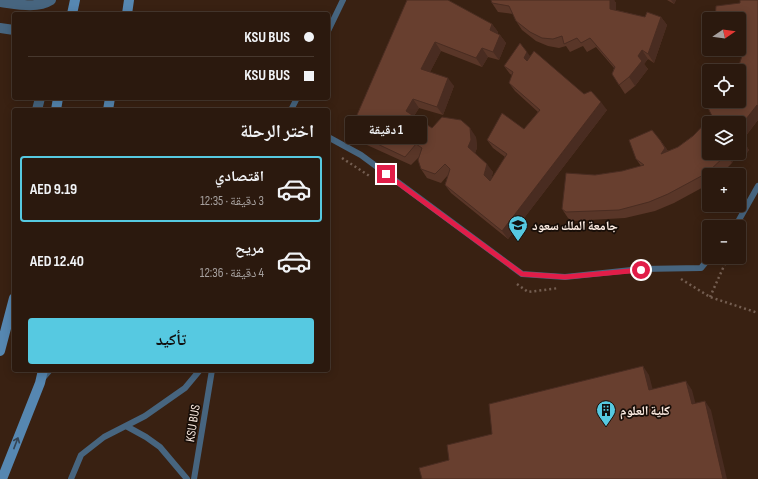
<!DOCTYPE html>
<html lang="ar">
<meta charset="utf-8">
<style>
:root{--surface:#2b190e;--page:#332217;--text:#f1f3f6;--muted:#a6a09e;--line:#47382e;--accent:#56c9e1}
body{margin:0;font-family:"Sofia Sans Condensed","Noto Naskh Arabic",sans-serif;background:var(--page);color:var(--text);direction:rtl;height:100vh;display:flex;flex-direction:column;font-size:15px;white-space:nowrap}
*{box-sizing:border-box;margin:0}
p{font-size:13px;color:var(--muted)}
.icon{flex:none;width:22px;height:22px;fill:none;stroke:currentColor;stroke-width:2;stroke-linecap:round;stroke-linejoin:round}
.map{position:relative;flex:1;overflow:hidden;direction:ltr}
.drawer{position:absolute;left:12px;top:108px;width:318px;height:264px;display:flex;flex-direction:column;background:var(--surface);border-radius:4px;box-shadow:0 2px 10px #0003,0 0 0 1px var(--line);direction:rtl}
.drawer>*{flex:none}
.guide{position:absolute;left:12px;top:12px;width:318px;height:88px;border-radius:4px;box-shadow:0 2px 10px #0003,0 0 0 1px var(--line);direction:rtl;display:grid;align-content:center;height:88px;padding:0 16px;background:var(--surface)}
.needle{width:26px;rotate:77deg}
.fabs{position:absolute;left:702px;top:12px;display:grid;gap:8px}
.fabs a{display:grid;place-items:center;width:44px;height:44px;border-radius:4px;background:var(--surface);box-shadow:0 2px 10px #0003,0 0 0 1px var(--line);font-size:20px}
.end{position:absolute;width:18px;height:18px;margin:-9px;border:5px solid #e11d48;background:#fff;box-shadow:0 0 0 2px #fff}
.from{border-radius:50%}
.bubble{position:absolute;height:28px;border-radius:4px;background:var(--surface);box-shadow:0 2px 10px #0003,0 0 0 1px var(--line);font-size:13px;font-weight:700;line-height:28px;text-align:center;direction:rtl}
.guide b{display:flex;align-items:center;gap:14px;height:38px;font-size:15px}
.guide b+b{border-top:1px solid var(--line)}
.guide i{width:10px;height:10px;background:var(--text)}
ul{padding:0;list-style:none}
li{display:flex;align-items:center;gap:12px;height:66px;margin:0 8px 6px;padding:0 8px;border:2px solid transparent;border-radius:4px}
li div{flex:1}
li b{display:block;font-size:15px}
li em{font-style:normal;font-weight:700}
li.current{border-color:var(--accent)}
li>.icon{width:36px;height:36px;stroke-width:1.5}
h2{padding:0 16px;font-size:18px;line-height:48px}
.primary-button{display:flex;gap:8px;margin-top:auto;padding:8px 16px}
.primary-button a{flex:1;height:46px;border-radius:4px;background:var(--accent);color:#111;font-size:16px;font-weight:700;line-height:46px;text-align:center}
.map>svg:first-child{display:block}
</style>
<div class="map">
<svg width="758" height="479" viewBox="0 0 758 479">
<rect width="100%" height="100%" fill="#392112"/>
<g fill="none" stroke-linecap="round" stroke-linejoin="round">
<!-- path -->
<path stroke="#745e51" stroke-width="2.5" stroke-dasharray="2 3" stroke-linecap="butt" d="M342 158 371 177
M681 279 710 297 758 313
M517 284 528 292 559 288
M710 297 728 257"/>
<!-- lane -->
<path stroke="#47657f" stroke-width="6" d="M328 31 343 0
M291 110 297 98
M328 137 361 155 522 274 565 277 641 269 701 268 710 257
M735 227 758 186
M43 378 50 370
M126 426 146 437 160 447 187 479
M71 479 81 455 104 437 145 416 185 388 200 370
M194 479 212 370"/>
<!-- street -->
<path stroke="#47657f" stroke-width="10" d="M0 2C16 4 37 9 51 0
M0 28 14 30
M37 110 40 98"/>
<!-- secondary -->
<path stroke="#5687b1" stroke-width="10" d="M72 14 75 0
M127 14 129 0
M56 110 58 98
M108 110 110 98
M0 351 14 298
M2 479 40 383 43 370"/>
</g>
<!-- wall -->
<path fill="#593628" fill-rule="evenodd" d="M407 0 492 24 498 32V34L500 35 506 43 499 60 488 57 482 67 441 51 430 72 454 86 443 115 419 108 414 116 432 128 476 137 477 148 475 153 493 172 491 180 505 157 493 148 487 140 524 129 538 112 515 91 509 83 512 75 510 74 504 66 530 57 584 94 607 110 508 239 451 193 445 185 448 175 441 183 427 178 421 169 419 157 411 165 356 140 350 131Z
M491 0H614L616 3V10L645 17H661L667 25 654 63 648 59 644 64 648 69 635 86 625 94 612 74 614 68 596 47 587 52 583 46 570 52 566 46 559 48 548 46 536 41 522 30 516 21 513 14 498 12 492 3Z
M667 0H676L674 4Z
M758 0V120L742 141H743L749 150 744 157 736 153 732 163 720 175H709V184L674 203 655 211 625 218 572 221 568 218 562 209 595 175 622 171 641 166 636 159 660 140 668 151 678 147 739 101 743 35H739L740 3ZM739 123V153H709Z"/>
<!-- shaded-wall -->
<path fill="#492c21" d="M610 0H614L616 3V17L610 9Z
M671 0H676L674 4Z
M661 17 667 25 654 63 648 54Z
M492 24 498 32 496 39 490 30Z
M500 35 506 43 499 60 493 52Z
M435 42 441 51 427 78 421 69Z
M482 48 488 57 482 67 476 58Z
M642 50 648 59 644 64 648 69 635 86 629 77 638 56Z
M527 52 533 60 530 67 524 58Z
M448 78 454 86 443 115 437 107Z
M413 99 419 108 412 119 406 111Z
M601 102 607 110 508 239 502 231Z
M757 105 758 106V120L742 140 739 146V128Z
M470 128 476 137 477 148 474 156 468 147Z
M660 140 666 148 671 157 661 154Z
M743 141 749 150 744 157 739 150V147Z
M727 153H736L732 163 726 155Z
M487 164 493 172 490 183 484 175Z
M643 366 649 375 655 398 649 390Z
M686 381 692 390 698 413 692 404Z
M705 401 711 410 727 479H723Z"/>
<!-- building -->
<path fill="#683f2f" stroke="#492c21" d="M407 0H448L492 24 490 30 500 35 493 52 482 48 476 58 435 42 421 69 448 78 437 107 413 99 406 111 432 128 442 117 461 120 470 128 471 140 468 147 487 164 484 175 490 181 507 154 487 140 502 113 524 129 540 110 509 83 513 72 504 66 520 43 527 52 524 58 527 61 534 51 584 94 591 91 601 102 502 231 445 185 450 169 445 164 435 174 421 169 418 160 422 148 416 144 405 157 350 131Z
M491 0H610V9L645 17 647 12 661 17 648 54 642 50 638 56 642 61 629 77 619 85 612 74 615 67 590 38 581 43 577 38 564 44 562 36 553 39 542 38 530 32 516 21 509 6 492 3Z
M740 0H758V106L757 105 739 128V123H709V153H727L726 155 707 173 668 194 649 202 619 210 566 212 562 209 566 173 595 175 622 171 644 165 636 159 629 140 652 130 660 140 665 148 661 154 678 147 693 136 712 116 708 108 710 101H739V71H737L742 56 743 26H739V19H715L716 6 740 3Z
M739 140 743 141 739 147Z
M643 366 649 390 686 381 692 404 705 401 723 479H422L419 468 449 460 447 445 492 434 489 404Z"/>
<!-- one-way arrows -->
<defs><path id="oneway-shaft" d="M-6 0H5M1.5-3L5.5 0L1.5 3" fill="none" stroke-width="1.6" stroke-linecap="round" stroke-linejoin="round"/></defs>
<use stroke="#344454" href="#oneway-shaft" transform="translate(16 443) rotate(-69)"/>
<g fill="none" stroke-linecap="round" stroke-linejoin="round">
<!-- route -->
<path stroke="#e11d48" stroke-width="5" d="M386 174 522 274 565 277 641 270"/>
</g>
<!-- icons -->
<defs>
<g id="university-pin" transform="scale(1)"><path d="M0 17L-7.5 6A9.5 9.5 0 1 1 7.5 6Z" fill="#56c9e1" stroke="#180e08"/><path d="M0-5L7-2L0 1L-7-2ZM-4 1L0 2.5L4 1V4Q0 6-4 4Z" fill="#111"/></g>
<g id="building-pin" transform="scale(1)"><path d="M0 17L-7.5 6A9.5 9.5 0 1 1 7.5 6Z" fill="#56c9e1" stroke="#180e08"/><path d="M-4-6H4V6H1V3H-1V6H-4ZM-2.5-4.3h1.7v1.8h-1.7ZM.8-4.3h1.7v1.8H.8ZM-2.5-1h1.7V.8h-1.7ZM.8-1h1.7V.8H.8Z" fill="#111"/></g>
</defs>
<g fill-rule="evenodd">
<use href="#university-pin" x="518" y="225"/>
<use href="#building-pin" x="606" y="410"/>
</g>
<g text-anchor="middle" stroke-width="3.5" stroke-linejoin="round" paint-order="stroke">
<!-- poi labels -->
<g font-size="13" font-weight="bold" fill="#fcece2" stroke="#180e08" text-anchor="start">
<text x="532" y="230">جامعة الملك سعود</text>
<text x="620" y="415">كلية العلوم</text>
</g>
<!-- street labels -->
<g font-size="13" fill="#fcece2" stroke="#180e08">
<text transform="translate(192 423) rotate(-81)" y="5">KSU BUS</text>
</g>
</g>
</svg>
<div class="fabs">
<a><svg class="needle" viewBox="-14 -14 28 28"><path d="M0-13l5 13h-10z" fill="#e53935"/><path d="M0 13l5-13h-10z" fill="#a6a09e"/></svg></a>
<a><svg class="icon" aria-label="locate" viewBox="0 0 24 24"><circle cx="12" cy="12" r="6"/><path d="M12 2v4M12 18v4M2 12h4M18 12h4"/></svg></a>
<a><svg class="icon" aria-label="layers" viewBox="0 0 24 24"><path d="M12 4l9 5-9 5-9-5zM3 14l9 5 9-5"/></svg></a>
<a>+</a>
<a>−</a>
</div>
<i class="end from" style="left:641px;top:270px"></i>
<i class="end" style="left:386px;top:174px"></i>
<div class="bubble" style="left:345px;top:116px;width:82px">1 دقيقة</div>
<div class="guide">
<b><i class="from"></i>KSU BUS</b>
<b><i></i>KSU BUS</b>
</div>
<section class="drawer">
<h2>اختر الرحلة</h2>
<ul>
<li class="current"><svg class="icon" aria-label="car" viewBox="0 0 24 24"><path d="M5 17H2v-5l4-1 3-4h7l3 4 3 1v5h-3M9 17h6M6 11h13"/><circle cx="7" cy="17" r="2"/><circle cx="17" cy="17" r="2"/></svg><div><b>اقتصادي</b><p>3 دقيقة · 12:35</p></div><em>AED 9.19</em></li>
<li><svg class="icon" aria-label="car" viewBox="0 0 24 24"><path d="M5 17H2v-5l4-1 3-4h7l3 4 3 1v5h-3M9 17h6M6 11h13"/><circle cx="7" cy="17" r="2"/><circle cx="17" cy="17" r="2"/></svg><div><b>مريح</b><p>4 دقيقة · 12:36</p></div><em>AED 12.40</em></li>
</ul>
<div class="primary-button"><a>تأكيد</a></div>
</section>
</div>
